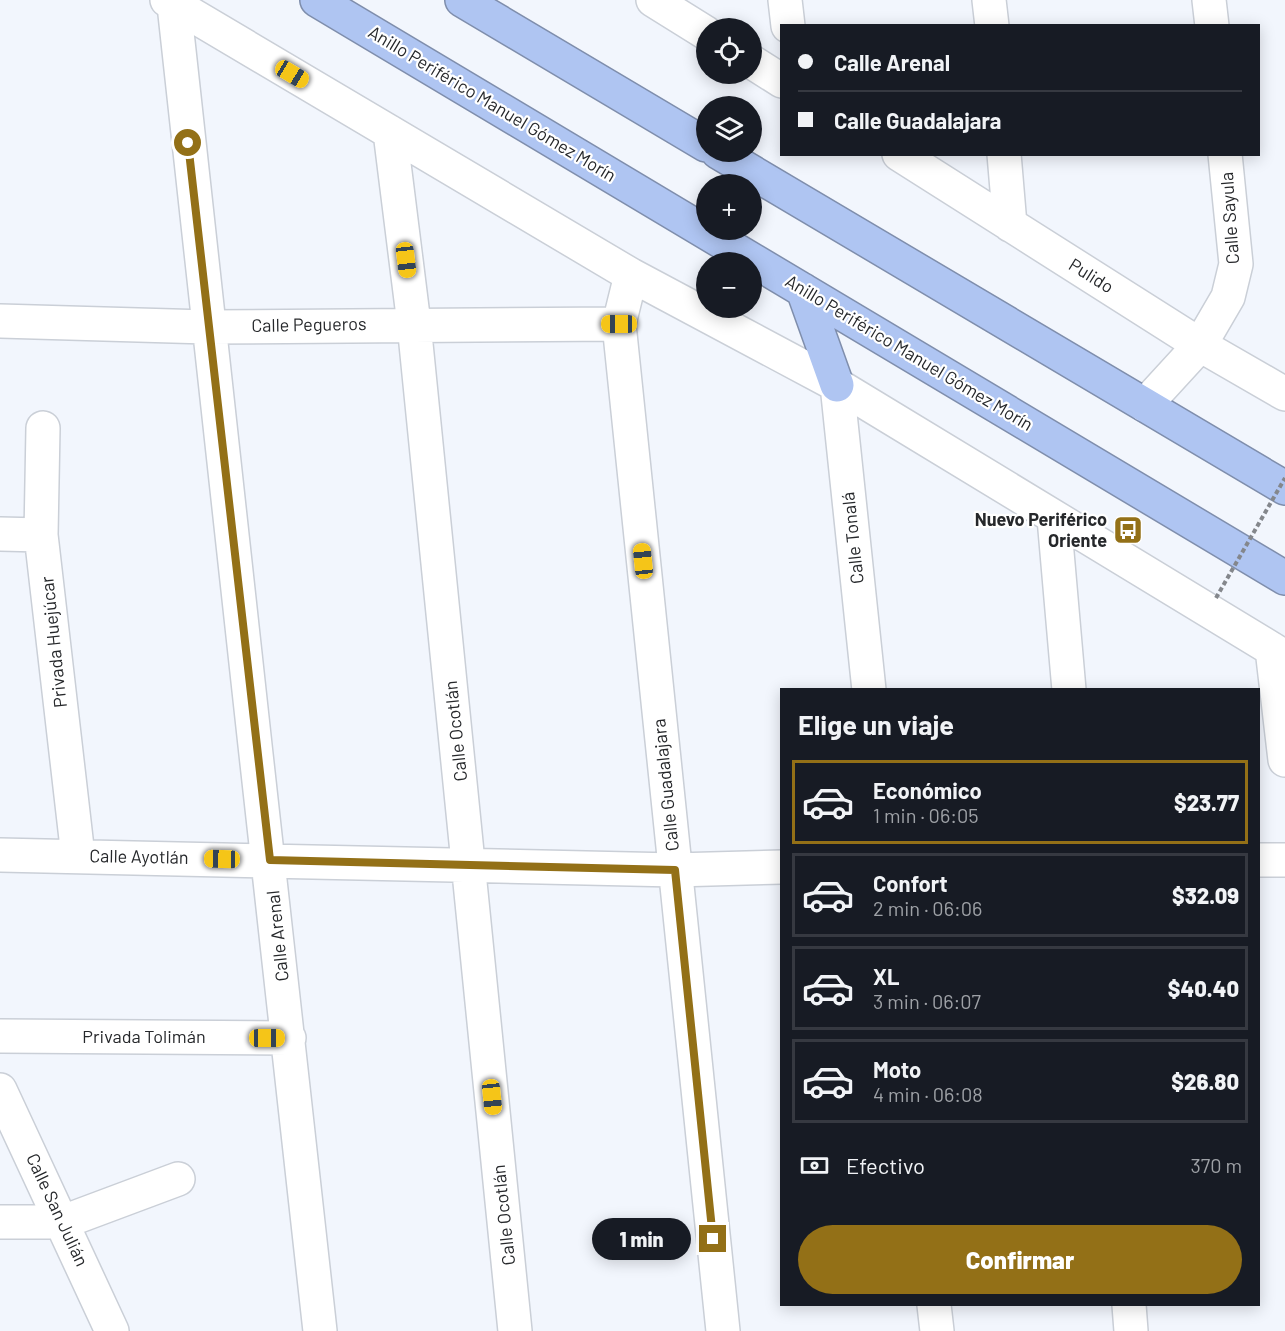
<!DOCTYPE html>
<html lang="es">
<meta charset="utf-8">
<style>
:root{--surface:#171b24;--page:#20242c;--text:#f1f3f6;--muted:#9ea1a6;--line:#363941;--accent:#937017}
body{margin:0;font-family:Barlow,sans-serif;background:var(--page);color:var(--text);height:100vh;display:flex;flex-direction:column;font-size:22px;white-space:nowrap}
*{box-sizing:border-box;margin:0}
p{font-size:20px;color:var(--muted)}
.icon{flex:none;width:33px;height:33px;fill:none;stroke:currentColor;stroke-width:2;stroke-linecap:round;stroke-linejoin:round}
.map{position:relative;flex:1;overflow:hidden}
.panel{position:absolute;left:780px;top:688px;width:480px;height:618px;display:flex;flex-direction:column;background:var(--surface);border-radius:0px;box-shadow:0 3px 15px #0003}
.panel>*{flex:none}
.banner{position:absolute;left:780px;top:24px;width:480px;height:132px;border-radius:0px;box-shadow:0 3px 15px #0003;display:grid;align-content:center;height:132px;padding:0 18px;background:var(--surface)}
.fabs{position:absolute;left:696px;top:18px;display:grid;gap:12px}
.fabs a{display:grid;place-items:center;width:66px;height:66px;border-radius:50%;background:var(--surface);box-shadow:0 3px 15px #0003;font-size:30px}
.end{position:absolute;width:27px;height:27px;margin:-14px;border:8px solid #937017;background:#fff;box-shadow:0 0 0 3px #fff}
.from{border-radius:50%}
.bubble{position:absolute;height:42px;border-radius:21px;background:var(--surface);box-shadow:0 3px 15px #0003;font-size:20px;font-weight:800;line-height:42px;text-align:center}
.car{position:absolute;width:18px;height:36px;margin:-18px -9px;border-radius:8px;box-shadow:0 0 4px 2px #0007;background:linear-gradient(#f5c518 24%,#345 0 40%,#f5c518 0 76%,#345 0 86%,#f5c518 0)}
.banner b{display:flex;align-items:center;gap:21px;height:57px;font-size:22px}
.banner b+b{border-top:2px solid var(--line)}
.banner i{width:15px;height:15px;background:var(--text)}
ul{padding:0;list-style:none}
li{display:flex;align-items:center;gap:18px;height:84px;margin:0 12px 9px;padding:0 6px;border:3px solid var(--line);border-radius:0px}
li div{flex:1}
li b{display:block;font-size:22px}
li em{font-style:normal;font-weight:800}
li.active{border-color:var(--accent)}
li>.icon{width:54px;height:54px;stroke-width:1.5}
h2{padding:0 18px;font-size:27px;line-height:72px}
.pay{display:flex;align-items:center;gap:15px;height:66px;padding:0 18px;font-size:22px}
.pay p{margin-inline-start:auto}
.cta{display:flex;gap:12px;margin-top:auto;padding:12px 18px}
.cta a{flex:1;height:69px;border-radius:36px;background:var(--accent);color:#fff;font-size:24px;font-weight:800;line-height:69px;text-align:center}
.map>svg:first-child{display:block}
</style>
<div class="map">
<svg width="1285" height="1331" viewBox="0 0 1285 1331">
<rect width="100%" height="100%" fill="#f2f6fd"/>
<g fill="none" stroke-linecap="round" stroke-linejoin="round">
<!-- minor casing -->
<g stroke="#cacfd7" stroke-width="36">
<path id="minor" d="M167 0 631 275 837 385 1285 657
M653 0 706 33
M785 0 788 26
M989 0 992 26
M1209 0 1212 26
M174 5C219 447 273 889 320 1331
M752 62 782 81
M390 132 414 324 515 1331
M899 154 1200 345 1285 394
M1004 154 1010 225
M631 275 619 324 723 1331
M0 321 207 327 619 324
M837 385 869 690
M1145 405 1200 345 1228 297 1236 264 1225 154
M43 428 41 535 78 856
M1054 518 1069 690
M0 534 41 535
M1272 649 1285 760
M0 855 675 870 782 867
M1258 860H1285
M0 1036 289 1038
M0 1090 112 1331
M0 1222H63L178 1179
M934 1305 937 1331
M1129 1305 1131 1331"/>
</g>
<!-- highway casing -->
<g stroke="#7f8eac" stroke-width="36">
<path id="highway" d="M317 0 1285 578
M462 0 706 145
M718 152 1285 488
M803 290 837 385"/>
</g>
<!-- minor -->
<use href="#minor" stroke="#fff" stroke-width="33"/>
<!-- highway -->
<use href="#highway" stroke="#afc5f2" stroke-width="33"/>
<!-- path-bridge -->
<path stroke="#84878c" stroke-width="4" stroke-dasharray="4.5 3" stroke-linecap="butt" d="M1216 598 1285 478"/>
</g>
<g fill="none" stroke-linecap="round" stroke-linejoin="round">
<!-- route -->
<path stroke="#937017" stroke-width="8" d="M188 143 270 860 675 870 713 1239"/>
</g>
<!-- icons -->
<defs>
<g id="bus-square" transform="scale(1.5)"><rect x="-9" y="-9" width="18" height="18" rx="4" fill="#937017" stroke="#fff"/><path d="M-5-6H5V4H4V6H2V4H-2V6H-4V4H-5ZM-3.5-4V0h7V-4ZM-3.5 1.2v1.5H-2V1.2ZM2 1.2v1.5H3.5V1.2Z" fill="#fff"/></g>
</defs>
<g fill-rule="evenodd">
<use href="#bus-square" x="1128" y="530"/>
</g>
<g text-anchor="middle" stroke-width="4.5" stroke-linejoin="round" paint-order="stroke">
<!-- street labels -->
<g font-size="18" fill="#26282b" stroke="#fff">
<text transform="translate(492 104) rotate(31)" y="6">Anillo Periférico Manuel Gómez Morín</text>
<text transform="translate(1230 218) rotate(-94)" y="6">Calle Sayula</text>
<text transform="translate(1091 276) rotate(32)" y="6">Pulido</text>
<text transform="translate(309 325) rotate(-1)" y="6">Calle Pegueros</text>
<text transform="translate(909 353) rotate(31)" y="6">Anillo Periférico Manuel Gómez Morín</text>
<text transform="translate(853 538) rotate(-96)" y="6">Calle Tonalá</text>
<text transform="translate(54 642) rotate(-96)" y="6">Privada Huejúcar</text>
<text transform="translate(456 731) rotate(-96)" y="6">Calle Ocotlán</text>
<text transform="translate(666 785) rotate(-96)" y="6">Calle Guadalajara</text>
<text transform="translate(139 857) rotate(1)" y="6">Calle Ayotlán</text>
<text transform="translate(278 936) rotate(-96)" y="6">Calle Arenal</text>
<text x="144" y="1043">Privada Tolimán</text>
<text transform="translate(57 1210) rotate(65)" y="6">Calle San Julián</text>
<text transform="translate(504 1215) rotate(-96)" y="6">Calle Ocotlán</text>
</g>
<!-- poi labels -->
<g font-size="18" font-weight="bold" fill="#26282b" stroke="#fff" text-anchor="end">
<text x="1107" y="526">Nuevo Periférico<tspan x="1107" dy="21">Oriente</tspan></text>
</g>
</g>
</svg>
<div class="fabs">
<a><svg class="icon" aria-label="locate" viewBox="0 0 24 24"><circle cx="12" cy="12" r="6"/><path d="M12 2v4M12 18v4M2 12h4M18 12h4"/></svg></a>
<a><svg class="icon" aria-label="layers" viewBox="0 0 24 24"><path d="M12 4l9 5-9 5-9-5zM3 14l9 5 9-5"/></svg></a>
<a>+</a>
<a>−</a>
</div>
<i class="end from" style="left:188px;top:143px"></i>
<i class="end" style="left:713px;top:1239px"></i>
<div class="bubble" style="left:592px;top:1218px;width:99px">1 min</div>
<i class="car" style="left:292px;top:74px;rotate:121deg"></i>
<i class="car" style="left:406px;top:260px;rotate:173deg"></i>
<i class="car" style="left:619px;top:324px;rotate:270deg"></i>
<i class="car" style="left:643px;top:561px;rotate:354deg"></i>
<i class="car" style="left:222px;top:859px;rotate:271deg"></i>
<i class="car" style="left:267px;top:1038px;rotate:90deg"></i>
<i class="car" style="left:492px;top:1097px;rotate:174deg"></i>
<div class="banner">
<b><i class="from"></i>Calle Arenal</b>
<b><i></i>Calle Guadalajara</b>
</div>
<section class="panel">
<h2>Elige un viaje</h2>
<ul>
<li class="active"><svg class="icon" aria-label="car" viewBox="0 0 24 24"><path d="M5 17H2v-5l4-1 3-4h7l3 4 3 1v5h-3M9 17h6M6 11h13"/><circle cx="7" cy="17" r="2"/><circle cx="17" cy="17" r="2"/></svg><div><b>Económico</b><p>1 min · 06:05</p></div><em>$23.77</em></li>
<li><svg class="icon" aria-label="car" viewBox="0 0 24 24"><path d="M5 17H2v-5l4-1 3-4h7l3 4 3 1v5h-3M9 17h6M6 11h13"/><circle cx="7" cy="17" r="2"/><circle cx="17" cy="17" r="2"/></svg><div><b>Confort</b><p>2 min · 06:06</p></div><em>$32.09</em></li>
<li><svg class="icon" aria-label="car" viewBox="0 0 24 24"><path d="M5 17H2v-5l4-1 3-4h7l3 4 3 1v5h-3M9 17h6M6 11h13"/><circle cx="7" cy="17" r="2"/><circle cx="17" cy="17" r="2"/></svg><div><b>XL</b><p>3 min · 06:07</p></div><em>$40.40</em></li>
<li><svg class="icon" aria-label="car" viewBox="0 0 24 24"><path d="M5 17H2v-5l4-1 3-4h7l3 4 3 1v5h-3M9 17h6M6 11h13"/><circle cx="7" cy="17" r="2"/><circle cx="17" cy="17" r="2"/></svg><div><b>Moto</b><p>4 min · 06:08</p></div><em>$26.80</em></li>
</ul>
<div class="pay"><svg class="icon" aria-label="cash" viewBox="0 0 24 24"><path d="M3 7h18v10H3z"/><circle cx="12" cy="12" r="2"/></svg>Efectivo<p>370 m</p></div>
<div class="cta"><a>Confirmar</a></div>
</section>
</div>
